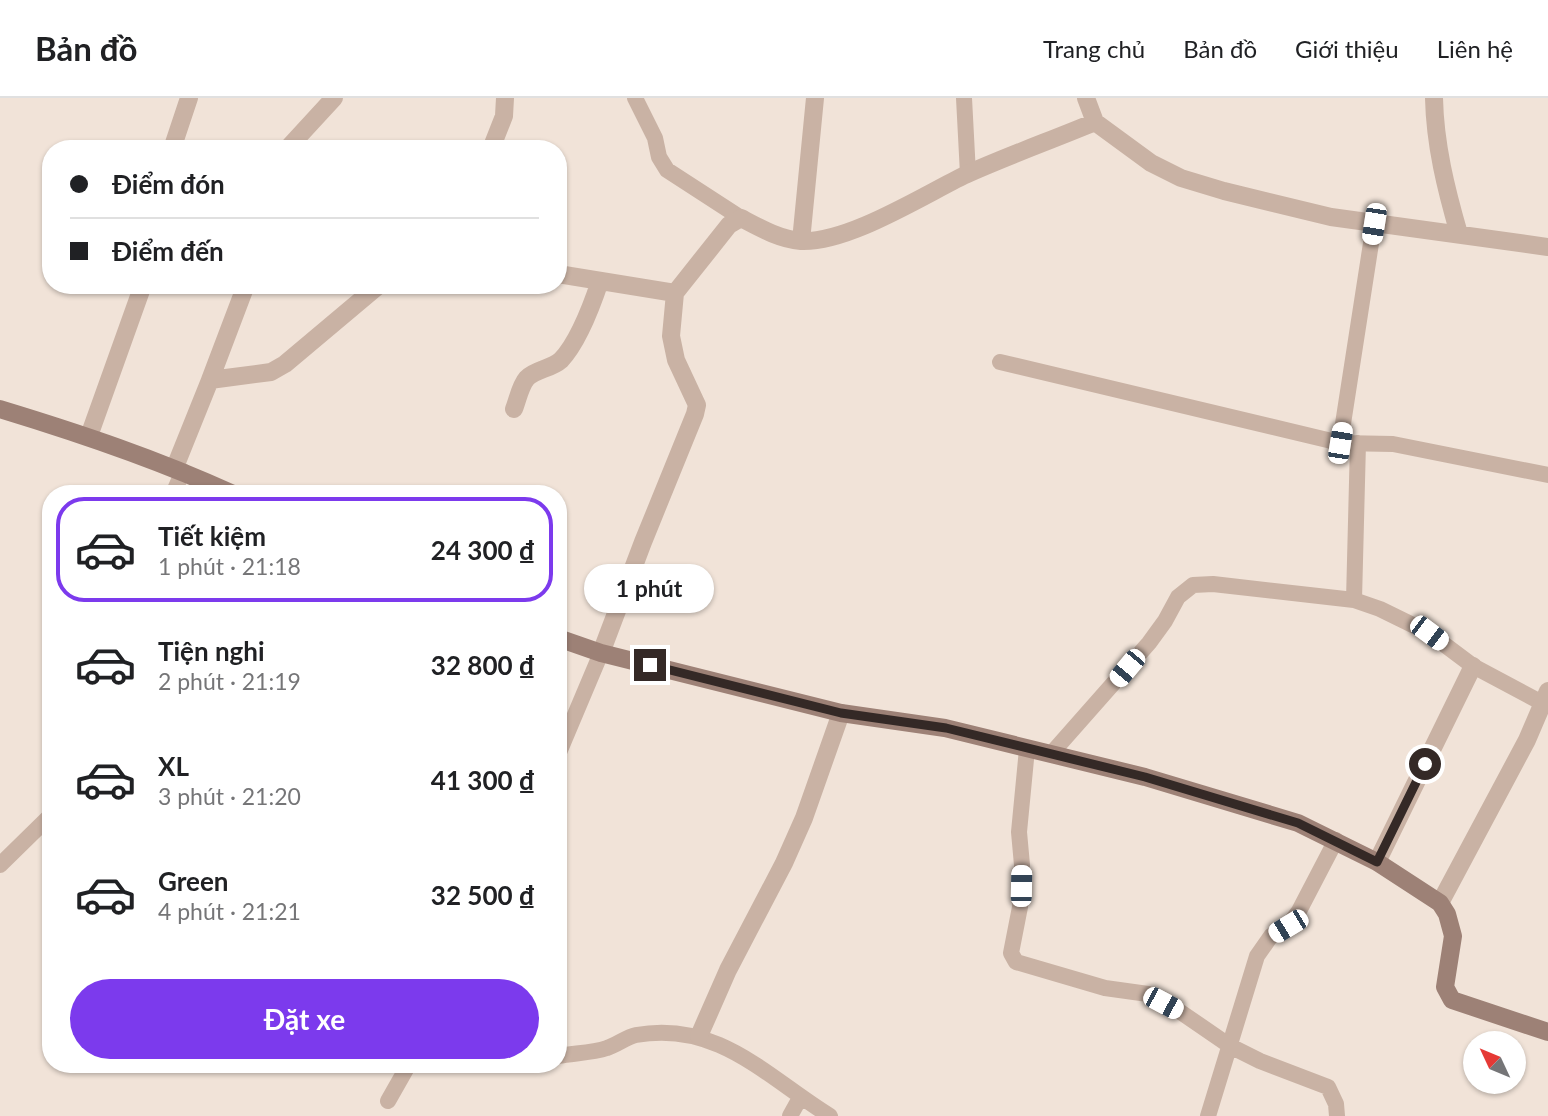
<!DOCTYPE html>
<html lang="vi">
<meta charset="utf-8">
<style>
:root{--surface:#fff;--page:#f2f2f2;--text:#202124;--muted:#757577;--line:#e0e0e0;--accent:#7c3aed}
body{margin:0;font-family:Lato,sans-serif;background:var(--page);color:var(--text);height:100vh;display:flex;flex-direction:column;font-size:26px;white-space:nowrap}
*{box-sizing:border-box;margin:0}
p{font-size:23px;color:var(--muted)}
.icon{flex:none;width:38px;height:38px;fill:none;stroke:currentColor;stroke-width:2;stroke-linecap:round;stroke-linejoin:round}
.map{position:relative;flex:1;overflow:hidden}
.sheet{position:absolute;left:42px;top:387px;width:525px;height:588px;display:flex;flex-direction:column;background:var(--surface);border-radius:28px;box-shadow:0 2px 5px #0004}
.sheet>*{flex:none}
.guide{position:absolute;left:42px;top:42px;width:525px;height:154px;border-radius:28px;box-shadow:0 2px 5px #0004;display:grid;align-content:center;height:154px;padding:0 28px;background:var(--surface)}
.needle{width:46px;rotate:314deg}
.controls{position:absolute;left:1463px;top:933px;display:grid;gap:14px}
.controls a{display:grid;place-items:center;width:63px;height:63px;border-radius:50%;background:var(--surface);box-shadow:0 2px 5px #0004;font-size:35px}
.end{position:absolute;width:32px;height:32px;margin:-16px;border:9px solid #342926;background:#fff;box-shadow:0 0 0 4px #fff}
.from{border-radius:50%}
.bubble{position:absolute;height:49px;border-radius:24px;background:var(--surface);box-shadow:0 2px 5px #0004;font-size:23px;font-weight:700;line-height:49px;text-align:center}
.car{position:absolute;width:21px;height:42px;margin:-21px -10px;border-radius:9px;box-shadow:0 0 5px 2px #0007;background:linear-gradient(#fff 24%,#345 0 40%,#fff 0 76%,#345 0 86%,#fff 0)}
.guide b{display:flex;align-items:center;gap:24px;height:66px;font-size:26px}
.guide b+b{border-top:2px solid var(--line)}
.guide i{width:18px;height:18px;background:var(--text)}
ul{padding:12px 0 0;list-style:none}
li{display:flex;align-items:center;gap:21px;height:105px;margin:0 14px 10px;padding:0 14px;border:4px solid transparent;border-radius:28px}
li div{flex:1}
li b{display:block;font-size:26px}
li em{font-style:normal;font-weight:700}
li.selected{border-color:var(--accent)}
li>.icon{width:63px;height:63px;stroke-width:1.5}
.button{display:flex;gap:14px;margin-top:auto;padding:14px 28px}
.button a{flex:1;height:80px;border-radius:42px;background:var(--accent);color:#fff;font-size:28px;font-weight:700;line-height:80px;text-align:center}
header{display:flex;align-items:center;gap:42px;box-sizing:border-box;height:98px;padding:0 35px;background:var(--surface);border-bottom:2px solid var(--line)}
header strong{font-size:33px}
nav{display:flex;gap:38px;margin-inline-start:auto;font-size:24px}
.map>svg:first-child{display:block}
</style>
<header>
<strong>Bản đồ</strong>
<nav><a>Trang chủ</a><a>Bản đồ</a><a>Giới thiệu</a><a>Liên hệ</a></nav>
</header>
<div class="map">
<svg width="1548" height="1018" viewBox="0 0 1548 1018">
<rect width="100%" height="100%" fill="#f1e3d8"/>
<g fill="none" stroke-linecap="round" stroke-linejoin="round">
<!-- lane -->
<path stroke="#c9b2a4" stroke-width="16" d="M635 0 655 40 659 59 667 72 741 120
M964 0 968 76
M1000 264 1340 345 1393 346 1548 377
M1340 345 1374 126
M173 396 183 373
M1354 502 1358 345
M1027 651 1019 734 1022 767 1020 809 1011 855 1016 864 1105 890 1148 896 1179 913 1230 948 1260 963 1328 989 1336 1006 1337 1018
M1051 656 1149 545 1165 523 1178 499 1193 487 1213 486 1354 502 1380 511 1429 535 1473 568 1548 608
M558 657 601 555
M0 767 51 717
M558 958C574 955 592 955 607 950 617 947 626 939 636 937 718 922 768 980 830 1018
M388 1003 409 966
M790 1018 800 1000
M1208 1018 1257 858 1271 838 1288 828 1299 813 1336 742"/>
<!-- street -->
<path stroke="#c9b2a4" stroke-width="18" d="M1086 0 1095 24
M1434 0C1435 47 1446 91 1459 136
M172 51 189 0
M287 51 334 0
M491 51 504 18 505 0
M801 143 815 0
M558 176 675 195
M210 282 246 187
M514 311C518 301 520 288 527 280 536 271 551 271 561 262 579 243 592 207 600 183
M89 338 143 187
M175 369 210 282 271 274 285 266 379 187
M601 555 643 444 695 316 697 307 676 262 671 238 675 195 729 127 741 120C760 130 779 141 801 143 848 145 922 98 965 77 1007 58 1052 42 1095 24L1151 65 1181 80 1224 93 1331 119 1548 149
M1377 764 1473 568
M1440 805 1527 642 1548 593
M699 938 728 872 784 765 804 720 841 615"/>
<!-- secondary -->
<path stroke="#9d8176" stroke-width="18" d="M0 311C79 335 157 361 233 396
M558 540 601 555 841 615 945 630 1145 679 1298 725 1377 764 1440 805 1447 816 1453 838 1445 889 1452 902 1548 934"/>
</g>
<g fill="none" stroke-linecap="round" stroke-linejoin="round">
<!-- route -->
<path stroke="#342926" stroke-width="9" d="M650 567 841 615 946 630 1145 679 1298 725 1377 764 1425 666"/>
</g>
</svg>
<div class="controls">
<a><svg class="needle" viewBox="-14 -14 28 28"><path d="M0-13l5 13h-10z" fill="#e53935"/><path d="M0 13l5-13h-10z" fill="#757577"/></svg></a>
</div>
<i class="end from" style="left:1425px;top:666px"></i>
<i class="end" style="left:650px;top:567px"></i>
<div class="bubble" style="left:584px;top:466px;width:130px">1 phút</div>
<i class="car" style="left:1374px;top:126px;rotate:189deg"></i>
<i class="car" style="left:1340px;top:345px;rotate:9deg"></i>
<i class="car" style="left:1429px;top:535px;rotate:127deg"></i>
<i class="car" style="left:1127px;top:570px;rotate:220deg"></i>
<i class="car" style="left:1021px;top:788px;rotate:1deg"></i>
<i class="car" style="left:1288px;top:828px;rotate:239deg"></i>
<i class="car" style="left:1163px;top:905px;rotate:118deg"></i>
<div class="guide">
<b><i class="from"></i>Điểm đón</b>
<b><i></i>Điểm đến</b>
</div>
<section class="sheet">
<ul>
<li class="selected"><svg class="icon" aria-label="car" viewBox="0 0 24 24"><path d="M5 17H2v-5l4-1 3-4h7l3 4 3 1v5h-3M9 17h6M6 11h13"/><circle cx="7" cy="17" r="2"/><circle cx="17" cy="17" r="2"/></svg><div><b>Tiết kiệm</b><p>1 phút · 21:18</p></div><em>24 300 ₫</em></li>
<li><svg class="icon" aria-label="car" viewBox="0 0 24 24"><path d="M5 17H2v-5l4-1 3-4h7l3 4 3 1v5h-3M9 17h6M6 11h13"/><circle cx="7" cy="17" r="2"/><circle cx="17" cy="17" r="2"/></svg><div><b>Tiện nghi</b><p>2 phút · 21:19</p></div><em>32 800 ₫</em></li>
<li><svg class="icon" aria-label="car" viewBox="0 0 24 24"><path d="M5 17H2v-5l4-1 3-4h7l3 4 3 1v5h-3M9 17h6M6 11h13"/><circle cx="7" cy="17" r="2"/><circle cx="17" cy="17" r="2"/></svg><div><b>XL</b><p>3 phút · 21:20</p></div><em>41 300 ₫</em></li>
<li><svg class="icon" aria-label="car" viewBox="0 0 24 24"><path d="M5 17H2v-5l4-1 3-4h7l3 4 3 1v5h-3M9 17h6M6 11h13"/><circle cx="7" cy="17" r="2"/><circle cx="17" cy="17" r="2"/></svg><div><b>Green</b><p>4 phút · 21:21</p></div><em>32 500 ₫</em></li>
</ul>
<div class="button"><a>Đặt xe</a></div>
</section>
</div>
